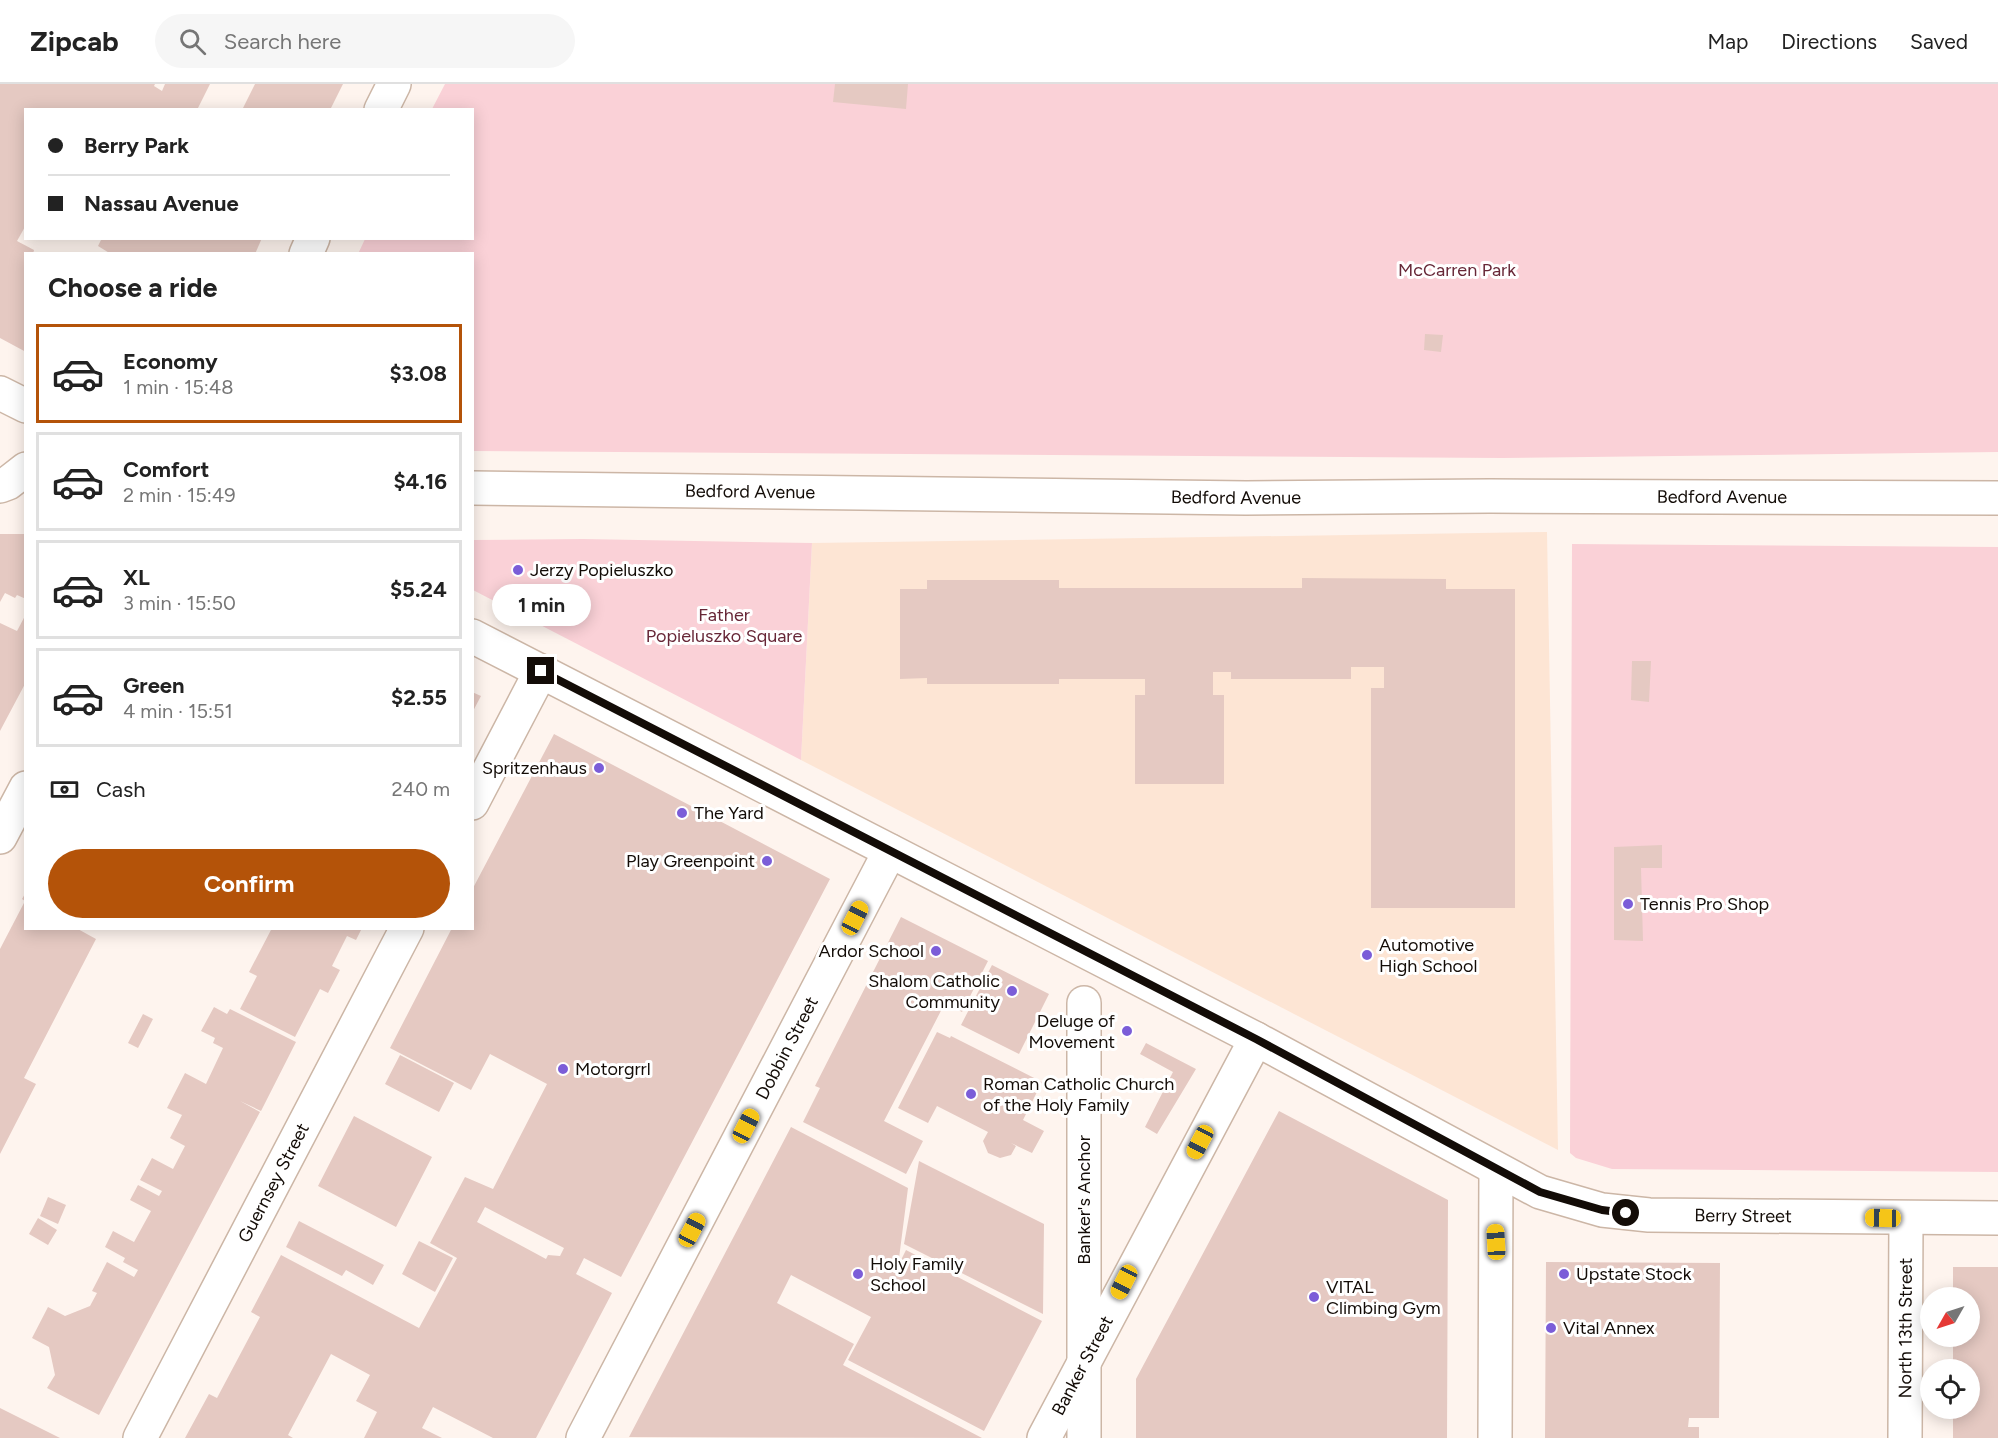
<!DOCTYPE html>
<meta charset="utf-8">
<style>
:root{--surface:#fff;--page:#f6f6f6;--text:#222;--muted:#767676;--line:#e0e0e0;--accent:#b45309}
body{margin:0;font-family:Figtree,sans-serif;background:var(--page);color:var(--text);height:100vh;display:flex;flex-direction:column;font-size:22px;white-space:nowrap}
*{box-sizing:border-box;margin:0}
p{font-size:20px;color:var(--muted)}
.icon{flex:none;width:33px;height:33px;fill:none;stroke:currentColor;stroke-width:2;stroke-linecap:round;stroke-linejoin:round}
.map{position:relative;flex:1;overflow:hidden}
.side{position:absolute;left:24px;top:168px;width:450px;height:678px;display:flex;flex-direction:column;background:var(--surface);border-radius:0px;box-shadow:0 3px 15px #0003}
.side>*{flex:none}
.guide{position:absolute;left:24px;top:24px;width:450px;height:132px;border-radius:0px;box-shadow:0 3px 15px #0003;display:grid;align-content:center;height:132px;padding:0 24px;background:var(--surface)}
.needle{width:39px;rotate:231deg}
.fabs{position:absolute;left:1920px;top:1203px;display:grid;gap:12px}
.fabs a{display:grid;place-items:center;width:60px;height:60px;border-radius:50%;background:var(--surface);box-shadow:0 3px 15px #0003;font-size:30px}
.end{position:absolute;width:27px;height:27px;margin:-14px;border:8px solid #130c07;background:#fff;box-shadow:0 0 0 3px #fff}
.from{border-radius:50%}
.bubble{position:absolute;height:42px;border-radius:21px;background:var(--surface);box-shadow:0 3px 15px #0003;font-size:20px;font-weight:700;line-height:42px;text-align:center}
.car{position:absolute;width:18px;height:36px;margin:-18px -9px;border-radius:8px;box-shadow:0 0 4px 2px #0007;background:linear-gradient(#f5c518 24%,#345 0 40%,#f5c518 0 76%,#345 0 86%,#f5c518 0)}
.guide b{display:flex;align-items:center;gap:21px;height:57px;font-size:22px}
.guide b+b{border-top:2px solid var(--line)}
.guide i{width:15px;height:15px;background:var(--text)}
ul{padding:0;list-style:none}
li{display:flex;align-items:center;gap:18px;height:99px;margin:0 12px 9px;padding:0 12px;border:3px solid var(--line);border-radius:0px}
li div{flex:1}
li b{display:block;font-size:22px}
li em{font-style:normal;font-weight:700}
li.selected{border-color:var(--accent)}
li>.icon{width:54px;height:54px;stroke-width:1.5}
h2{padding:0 24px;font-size:27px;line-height:72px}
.pay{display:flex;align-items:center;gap:15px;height:66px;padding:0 24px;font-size:22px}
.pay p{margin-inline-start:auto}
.action{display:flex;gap:12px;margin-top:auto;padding:12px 24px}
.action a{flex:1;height:69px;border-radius:36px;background:var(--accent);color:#fff;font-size:24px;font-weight:700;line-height:69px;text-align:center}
header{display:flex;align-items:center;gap:36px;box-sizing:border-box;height:84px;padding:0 30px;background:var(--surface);border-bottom:2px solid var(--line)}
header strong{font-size:28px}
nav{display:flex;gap:33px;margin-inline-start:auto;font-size:21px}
.search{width:420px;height:54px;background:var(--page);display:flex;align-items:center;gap:15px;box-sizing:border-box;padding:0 21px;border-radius:33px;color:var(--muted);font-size:22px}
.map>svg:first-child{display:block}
</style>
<header>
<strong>Zipcab</strong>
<div class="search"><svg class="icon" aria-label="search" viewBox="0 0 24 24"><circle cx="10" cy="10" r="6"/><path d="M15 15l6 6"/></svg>Search here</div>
<nav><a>Map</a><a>Directions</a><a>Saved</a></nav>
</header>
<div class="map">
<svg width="1998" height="1354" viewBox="0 0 1998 1354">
<rect width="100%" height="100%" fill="#fef4ee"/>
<!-- built -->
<path fill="#fde5d4" d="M1547 448 1558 1066 801 676 812 459Z"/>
<!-- green -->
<path fill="#fad1d7" d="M445 0H1998V368L1502 374 473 367 472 170H358L365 155 472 154V26L432 25Z
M583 455 812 459 801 676 473 506V456Z
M1572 460 1998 463V1088L1612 1085 1576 1074 1570 1069Z"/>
<!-- building -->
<path fill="#e5c9c2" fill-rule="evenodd" d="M0 0H155L154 2 162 7 165 0H210L197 26H26V141L17 157 34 166 33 170H26V268L0 254Z
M255 0H343L330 26H242Z
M835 0H908L906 25 833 18Z
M102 154H262L255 170H111L98 162Z
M1425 250 1443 251 1441 268 1424 266Z
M0 450H26V515L17 511 15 514 5 509 0 518Z
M1302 494 1446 495V505H1515V824H1371V604H1384V583H1351V595H1231V588H1213V611H1224V700H1135V611H1145V595H1059V600H927V594L900 595V505H927V496H1059V504H1302Z
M26 530V598L0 647V539L17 547Z
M1632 577H1651L1649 618 1631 616Z
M472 608 481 612 472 629Z
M554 650 830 795 740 967 621 1193 584 1174 576 1190 612 1209 536 1354H493L433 1323 422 1344 442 1354H364L377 1328 356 1317 370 1291 331 1270 288 1351 293 1354H185L209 1310 217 1314 260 1233 251 1228 281 1171 419 1244 457 1174 430 1159 465 1093 493 1105 547 1000 490 970 471 1006 390 964 452 844H472V806ZM485 1123 564 1164 560 1172 548 1171 546 1175 477 1138Z
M1662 761V784H1641L1643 857 1614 856V763Z
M26 808V844H76L96 855 24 994 36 1000 0 1070V865L25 817 22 815Z
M901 833 988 877 962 928 945 919 884 1037 923 1057 906 1090 803 1038 820 1004 815 1002Z
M272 844H362L356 856 347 852 332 882 340 886 328 909 320 905 295 953 240 925 257 892 249 888Z
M992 881 1049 910 1019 970 961 941Z
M214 923 227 930 230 925 296 958 261 1027 240 1017 260 1028 99 1331 47 1304 55 1291 49 1263 32 1254 48 1223 65 1232 90 1222 97 1209 92 1207 107 1178 134 1193 138 1186 123 1178 125 1174 105 1163 113 1147 134 1158 151 1127 130 1116 138 1101 159 1112 162 1107 140 1096 152 1074 173 1085 185 1062 170 1054 182 1031 167 1024 185 989 206 1000 223 964 213 959 215 954 201 947Z
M143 930 153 935 138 964 128 959Z
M937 948 950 954 951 952 1042 998 1023 1036 1044 1047 1032 1069 1011 1059 1016 1062 1011 1071 1000 1074 988 1069 983 1057 988 1048 937 1022 928 1039 898 1024Z
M1146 959 1196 985 1157 1050 1145 1043 1173 988 1140 970Z
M400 971 454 999 439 1028 385 1000Z
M1279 1027 1448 1116 1447 1354H1136V1295Z
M354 1032 432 1073 396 1143 318 1102Z
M791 1043 908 1104 898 1182 906 1166 1042 1237 984 1347 848 1276 871 1233 791 1191 777 1219 854 1260 843 1281 982 1354 629 1353Z
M919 1077 1044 1140 1043 1230 904 1160Z
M48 1113 66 1121 58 1140 40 1132Z
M38 1134 57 1146 48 1161 29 1150Z
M299 1137 384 1181 373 1201 346 1186 342 1192 286 1163Z
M419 1157 453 1174 435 1208 402 1190Z
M1546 1178 1720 1179 1719 1334H1689L1688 1343H1699V1354H1545Z
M1953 1183H1998V1354H1953V1324H1970V1286H1953V1252H1970V1214H1953Z
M0 1324 60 1354H0Z"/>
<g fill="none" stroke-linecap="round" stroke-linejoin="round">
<!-- minor casing -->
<g stroke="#ccb6a6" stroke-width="36">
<g id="minor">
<path d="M381 26 394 0"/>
<path d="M306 170 313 154"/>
<path d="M0 309 26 322"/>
<path d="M0 402 8 399 26 385"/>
<path id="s1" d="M472 404 1246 414 1490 412 1998 414"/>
<path id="s2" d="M472 552 1256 955 1540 1108 1602 1126 1649 1131 1998 1134"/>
<path d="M472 719 541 587"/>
<path d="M0 753 26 704"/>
<path id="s3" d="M140 1354 407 844"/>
<path id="s4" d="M583 1354 890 767"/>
<path id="s5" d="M1044 1354 1256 955"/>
<path d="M1084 1354V919"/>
<path d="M1495 1354 1496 1085"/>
<path id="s6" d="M1905 1354 1906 1134"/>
</g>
</g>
<!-- minor -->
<use href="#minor" stroke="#fff" stroke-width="33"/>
</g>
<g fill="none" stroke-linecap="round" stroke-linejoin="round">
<!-- route -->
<path stroke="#130c07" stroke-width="8" d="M541 587 1256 955 1540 1108 1602 1126 1626 1129"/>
</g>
<!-- markers -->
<g fill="#7b5dd8" stroke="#fff" stroke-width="2">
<circle cx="518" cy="486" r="6"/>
<circle cx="599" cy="684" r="6"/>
<circle cx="682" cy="729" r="6"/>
<circle cx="767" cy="777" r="6"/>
<circle cx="1628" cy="820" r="6"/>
<circle cx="936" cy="867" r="6"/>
<circle cx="1367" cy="871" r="6"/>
<circle cx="1012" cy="907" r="6"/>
<circle cx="1127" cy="947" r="6"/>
<circle cx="563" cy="985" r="6"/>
<circle cx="971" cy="1010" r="6"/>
<circle cx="858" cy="1190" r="6"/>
<circle cx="1564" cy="1190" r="6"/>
<circle cx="1314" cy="1213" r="6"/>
<circle cx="1551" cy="1244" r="6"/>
</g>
<g text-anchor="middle" stroke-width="6" stroke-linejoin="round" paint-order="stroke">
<!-- park labels -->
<g font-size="18" fill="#672737" stroke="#fff">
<text x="1457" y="192">McCarren Park</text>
<text x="724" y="537">Father<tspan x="724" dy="21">Popieluszko Square</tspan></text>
</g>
<!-- street labels -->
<g font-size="18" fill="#130c07" stroke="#fff">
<text dy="6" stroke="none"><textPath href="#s1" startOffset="278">Bedford Avenue</textPath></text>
<text dy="6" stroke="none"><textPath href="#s1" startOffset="764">Bedford Avenue</textPath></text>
<text dy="6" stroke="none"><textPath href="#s1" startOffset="1250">Bedford Avenue</textPath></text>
<text dy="6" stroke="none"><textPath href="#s4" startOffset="440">Dobbin Street</textPath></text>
<text dy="6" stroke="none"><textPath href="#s3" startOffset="288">Guernsey Street</textPath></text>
<text transform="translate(1084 1116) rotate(-90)" y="6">Banker's Anchor</text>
<text dy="6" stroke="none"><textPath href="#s2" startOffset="1410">Berry Street</textPath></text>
<text dy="6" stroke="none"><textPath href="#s6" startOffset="110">North 13th Street</textPath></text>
<text dy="6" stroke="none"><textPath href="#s5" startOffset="82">Banker Street</textPath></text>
</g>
<!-- poi labels -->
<g font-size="18" fill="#130c07" stroke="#fff" text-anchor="start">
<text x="530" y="492">Jerzy Popieluszko</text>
<text x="587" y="690" text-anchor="end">Spritzenhaus</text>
<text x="694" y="735">The Yard</text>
<text x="755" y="783" text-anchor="end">Play Greenpoint</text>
<text x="1640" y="826">Tennis Pro Shop</text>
<text x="1379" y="867">Automotive<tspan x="1379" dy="21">High School</tspan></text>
<text x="924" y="873" text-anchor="end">Ardor School</text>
<text x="1000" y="903" text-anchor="end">Shalom Catholic<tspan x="1000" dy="21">Community</tspan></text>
<text x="1115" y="943" text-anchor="end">Deluge of<tspan x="1115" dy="21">Movement</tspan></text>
<text x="575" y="991">Motorgrrl</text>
<text x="983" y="1006">Roman Catholic Church<tspan x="983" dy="21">of the Holy Family</tspan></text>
<text x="870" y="1186">Holy Family<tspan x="870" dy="21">School</tspan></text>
<text x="1576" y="1196">Upstate Stock</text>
<text x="1326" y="1209">VITAL<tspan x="1326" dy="21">Climbing Gym</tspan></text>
<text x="1563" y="1250">Vital Annex</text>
</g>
</g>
</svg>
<div class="fabs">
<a><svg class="needle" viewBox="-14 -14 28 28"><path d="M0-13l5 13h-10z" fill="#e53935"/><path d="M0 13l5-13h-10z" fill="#767676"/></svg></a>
<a><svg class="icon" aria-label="locate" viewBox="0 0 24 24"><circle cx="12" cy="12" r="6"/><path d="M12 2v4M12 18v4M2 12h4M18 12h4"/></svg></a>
</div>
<i class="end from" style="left:1626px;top:1129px"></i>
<i class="end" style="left:541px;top:587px"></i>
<div class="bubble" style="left:492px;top:500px;width:99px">1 min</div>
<i class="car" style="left:855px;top:834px;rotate:27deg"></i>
<i class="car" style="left:746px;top:1042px;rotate:27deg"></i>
<i class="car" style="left:1200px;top:1058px;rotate:208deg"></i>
<i class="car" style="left:1883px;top:1134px;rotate:271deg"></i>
<i class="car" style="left:692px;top:1146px;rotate:28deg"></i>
<i class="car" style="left:1496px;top:1158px;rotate:357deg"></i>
<i class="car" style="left:1124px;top:1198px;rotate:207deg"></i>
<div class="guide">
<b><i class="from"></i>Berry Park</b>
<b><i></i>Nassau Avenue</b>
</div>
<section class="side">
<h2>Choose a ride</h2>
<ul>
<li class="selected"><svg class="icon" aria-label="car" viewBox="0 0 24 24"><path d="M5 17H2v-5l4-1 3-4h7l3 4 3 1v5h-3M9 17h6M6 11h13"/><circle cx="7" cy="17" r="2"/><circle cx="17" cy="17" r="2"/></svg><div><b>Economy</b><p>1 min · 15:48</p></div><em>$3.08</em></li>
<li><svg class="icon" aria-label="car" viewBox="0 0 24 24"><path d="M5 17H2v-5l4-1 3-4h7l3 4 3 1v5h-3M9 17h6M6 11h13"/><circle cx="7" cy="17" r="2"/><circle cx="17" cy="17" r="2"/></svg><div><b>Comfort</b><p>2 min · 15:49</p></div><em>$4.16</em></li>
<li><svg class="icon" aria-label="car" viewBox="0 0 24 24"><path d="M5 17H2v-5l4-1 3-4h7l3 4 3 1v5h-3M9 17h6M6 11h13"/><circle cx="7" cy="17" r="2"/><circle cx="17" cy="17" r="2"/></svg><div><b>XL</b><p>3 min · 15:50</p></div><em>$5.24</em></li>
<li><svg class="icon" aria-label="car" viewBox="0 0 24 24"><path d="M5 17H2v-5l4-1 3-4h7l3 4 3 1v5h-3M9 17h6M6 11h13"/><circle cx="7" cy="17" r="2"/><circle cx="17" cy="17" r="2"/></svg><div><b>Green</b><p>4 min · 15:51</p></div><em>$2.55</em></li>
</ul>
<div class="pay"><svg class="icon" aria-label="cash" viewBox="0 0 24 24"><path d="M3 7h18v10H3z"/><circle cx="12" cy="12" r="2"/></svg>Cash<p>240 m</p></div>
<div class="action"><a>Confirm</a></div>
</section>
</div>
